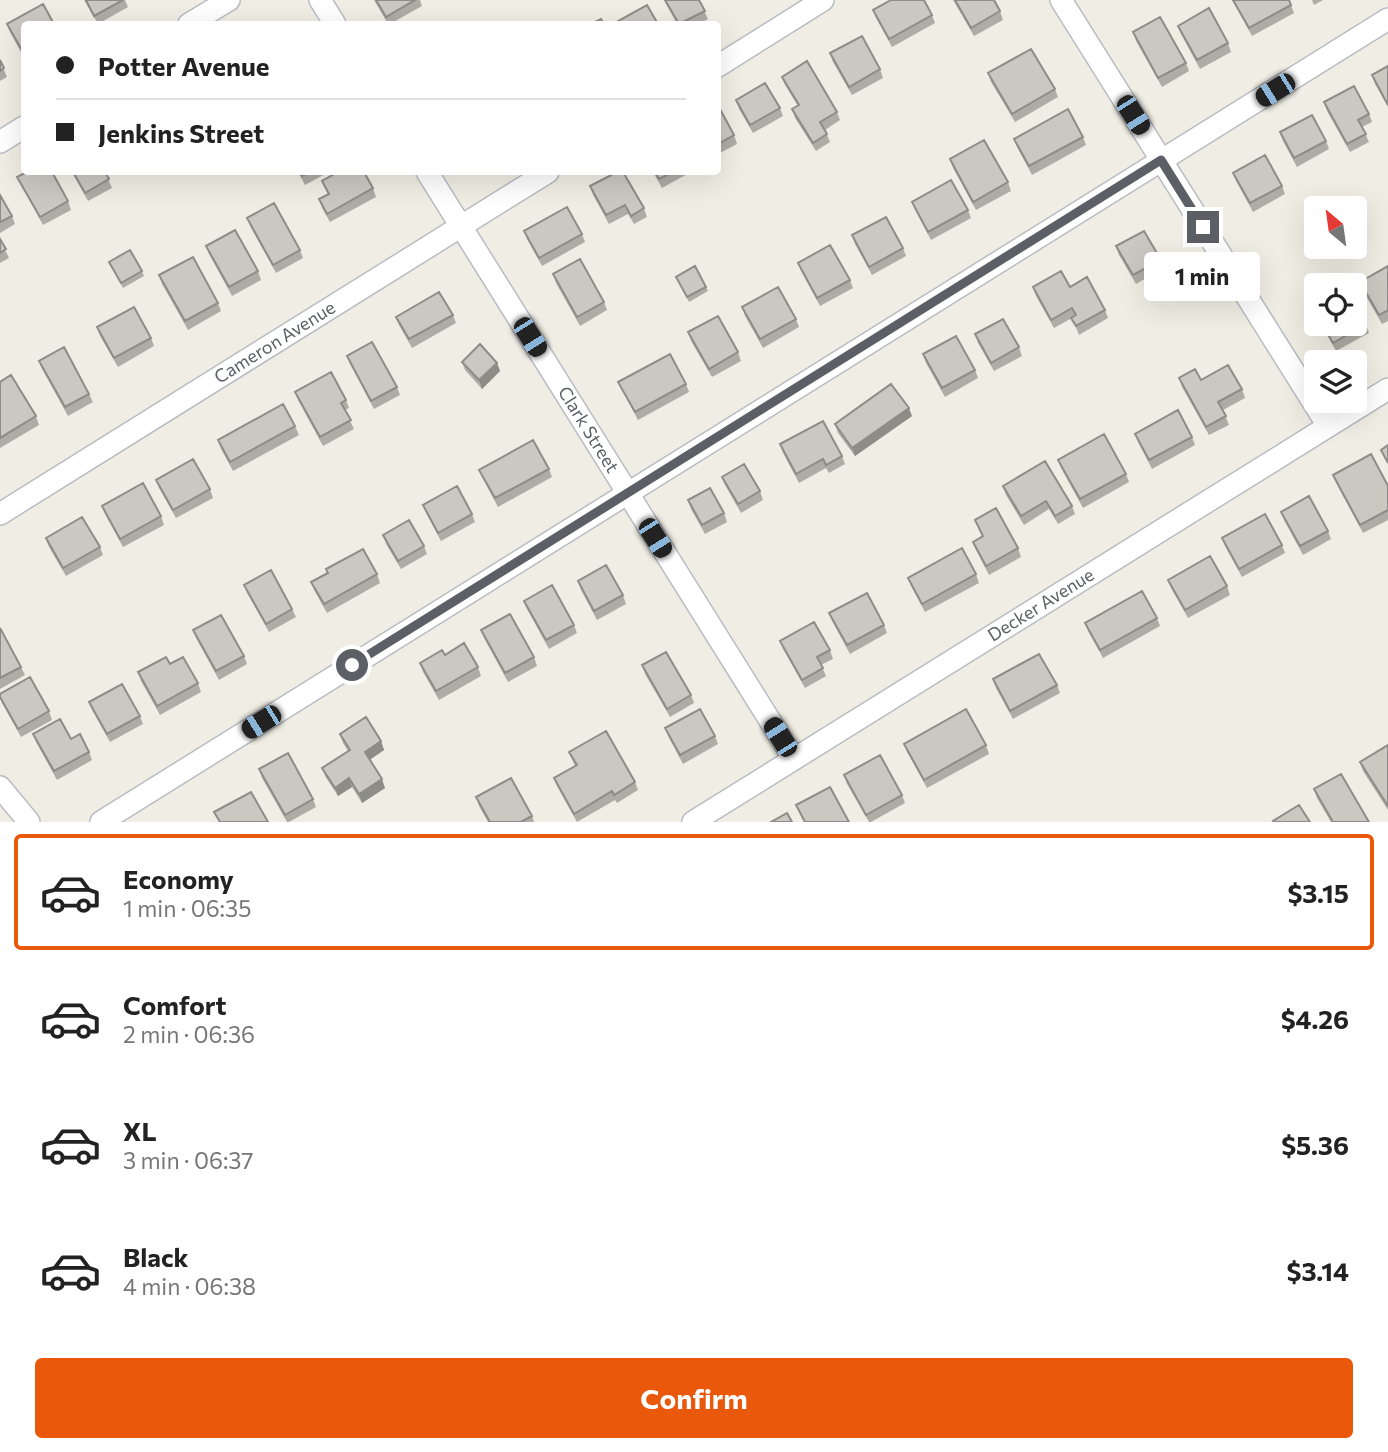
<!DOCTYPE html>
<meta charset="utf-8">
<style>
:root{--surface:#fff;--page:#f2f2f2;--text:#222;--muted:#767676;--line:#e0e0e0;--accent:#ea580c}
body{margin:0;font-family:Commissioner,sans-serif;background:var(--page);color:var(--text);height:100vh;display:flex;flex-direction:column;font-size:26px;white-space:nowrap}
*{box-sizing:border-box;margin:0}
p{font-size:23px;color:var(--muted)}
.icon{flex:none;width:38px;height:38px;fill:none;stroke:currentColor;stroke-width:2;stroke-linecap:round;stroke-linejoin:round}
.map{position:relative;height:822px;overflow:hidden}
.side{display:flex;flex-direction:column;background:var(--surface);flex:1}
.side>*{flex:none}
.hud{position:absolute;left:21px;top:21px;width:700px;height:154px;border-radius:7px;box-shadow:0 7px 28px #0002;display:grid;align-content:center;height:154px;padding:0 35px;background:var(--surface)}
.needle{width:46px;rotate:331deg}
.controls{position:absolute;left:1304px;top:196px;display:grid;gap:14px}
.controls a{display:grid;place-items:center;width:63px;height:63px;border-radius:7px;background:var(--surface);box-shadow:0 7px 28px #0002;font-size:35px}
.end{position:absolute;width:32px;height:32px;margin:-16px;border:9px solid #5c6066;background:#fff;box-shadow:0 0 0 4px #fff}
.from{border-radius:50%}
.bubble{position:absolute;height:49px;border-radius:7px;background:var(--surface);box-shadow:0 7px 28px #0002;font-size:23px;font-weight:700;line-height:49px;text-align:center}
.car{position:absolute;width:21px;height:42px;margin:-21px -10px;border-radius:9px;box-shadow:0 0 5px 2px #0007;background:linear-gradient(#222 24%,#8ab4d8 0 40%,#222 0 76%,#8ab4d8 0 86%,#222 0)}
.hud b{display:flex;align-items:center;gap:24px;height:66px;font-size:26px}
.hud b+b{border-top:2px solid var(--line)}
.hud i{width:18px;height:18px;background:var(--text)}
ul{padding:12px 0 0;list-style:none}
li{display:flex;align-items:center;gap:21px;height:116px;margin:0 14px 10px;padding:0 21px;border:4px solid transparent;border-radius:7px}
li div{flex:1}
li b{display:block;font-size:26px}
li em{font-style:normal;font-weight:700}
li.active{border-color:var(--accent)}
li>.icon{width:63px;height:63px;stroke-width:1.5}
.primary-button{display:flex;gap:14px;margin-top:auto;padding:14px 35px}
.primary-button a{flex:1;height:80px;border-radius:7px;background:var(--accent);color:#fff;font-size:28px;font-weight:700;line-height:80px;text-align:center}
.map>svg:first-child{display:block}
</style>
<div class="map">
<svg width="1388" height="822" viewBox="0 0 1388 822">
<rect width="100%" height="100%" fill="#f0eee4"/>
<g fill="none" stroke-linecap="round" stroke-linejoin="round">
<!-- minor casing -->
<g stroke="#b9bcc1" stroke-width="24">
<g id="minor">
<path d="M320 0 335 24"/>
<path d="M1061 0 1328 426"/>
<path d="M189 24 229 0"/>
<path d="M718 66 823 0"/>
<path d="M0 142 24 127"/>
<path id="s1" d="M427 172 794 759"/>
<path id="s2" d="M0 514 548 172"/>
<path d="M0 787 29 822"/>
<path d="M101 822 1388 19"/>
<path id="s3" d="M693 822 1388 389"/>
</g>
</g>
<!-- minor -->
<use href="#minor" stroke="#fff" stroke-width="21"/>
</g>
<!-- wall -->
<path fill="#afaca6" d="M84 0H125L128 7 98 24Z
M374 0H420L422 6 390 24H388Z
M664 0H699L708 19 699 24H677Z
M953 0H994L1000 11 1003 20 974 36Z
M1232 0H1289L1294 13 1252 36Z
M1312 0H1323L1314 5Z
M873 10 932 15 935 23 892 47 876 18Z
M7 24H24V58L10 32Z
M1178 26 1228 43 1231 52 1200 69 1181 34Z
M1133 32 1186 63 1189 71 1162 87 1136 41Z
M830 53 880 69 883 78 852 95 833 62Z
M0 60 7 77 0 81Z
M1388 66V107L1375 84 1372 75Z
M988 73 1055 89 1058 97 1015 122 991 82Z
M782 77 837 112 840 120 825 130 830 142 816 151 795 118 792 109 798 106 785 85Z
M736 100 780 108 783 116 753 133 739 109Z
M1324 102 1369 114 1372 122 1362 127 1369 142 1350 152 1327 111Z
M718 113 734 135 737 144 718 154Z
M1280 132 1326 141 1329 149 1297 167 1283 141Z
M1083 137 1086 145 1032 175 1017 147 1014 139Z
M950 159 1008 182 1011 191 976 210 953 168Z
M72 172H105L112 188 88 201Z
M298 172H329L305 185Z
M653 172H691L662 188Z
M1233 173 1282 186 1285 194 1253 212 1236 181Z
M17 177 68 201 71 210 43 225 21 185Z
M322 181 373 188 376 197 330 222 322 208 319 199 328 194Z
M590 186 644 208 647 217 634 224 628 214 609 224 593 195Z
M0 195 12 216 15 224 0 233Z
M912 202 968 210 971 218 931 240 915 210Z
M247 218 300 250 303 258 276 273 250 226Z
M524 231 582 234 585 242 542 266 527 239Z
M852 235 903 248 906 256 872 275 855 244Z
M0 239 9 258 0 263Z
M206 246 258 271 261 280 232 296 209 254Z
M1116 246 1161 260 1164 268 1136 284 1119 255Z
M109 262 142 271 144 276 123 288Z
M798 263 850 280 853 288 820 306 801 271Z
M1388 266V321L1382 324 1363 291 1360 282Z
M553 274 604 302 607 310 580 326 556 283Z
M159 275 218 303 221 311 188 330 162 284Z
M676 277 706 287 708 291 689 302Z
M1033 287H1070L1105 310 1108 318 1079 335 1072 318 1054 328 1036 296Z
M742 307 796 319 799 327 763 348 745 316Z
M453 315 456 323 412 348 399 325 396 317Z
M1321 324H1366L1369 333 1336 351Z
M97 327 151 338 154 346 118 367 100 336Z
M688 332 738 352 741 361 712 377 691 341Z
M975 334 1019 347 1022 356 994 371 978 343Z
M923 354 975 370 978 378 945 397 926 363Z
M347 356 397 387 400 395 374 409 350 364Z
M39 361 89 394 93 402 68 416 42 369Z
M462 362 497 363 500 371 482 389 465 370Z
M1179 378 1201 380 1242 389 1245 398 1223 410 1229 425 1209 435 1182 387Z
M0 382 36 416 39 425 0 448Z
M618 382 686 384 689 392 638 420 622 390Z
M295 392 346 400 349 408 345 410 354 429 323 446 298 400Z
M912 416 855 456 838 433 835 424Z
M295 426 299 435 233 471 221 449 218 440Z
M1135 434 1192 437 1195 445 1152 469 1138 442Z
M780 444 842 456 845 464 829 473 826 468 799 483 783 453Z
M1058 460 1126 474 1129 482 1083 508 1061 468Z
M549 469 552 477 498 507 483 479 479 470Z
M1333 475 1388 486V520L1363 533 1336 483Z
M722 477 760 491 763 500 741 513 725 485Z
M156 480 210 489 213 498 176 518 159 488Z
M1003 486 1072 506 1075 514 1058 524 1049 509 1024 525 1006 495Z
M688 500 724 513 727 522 705 534 691 509Z
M423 505 472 514 475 522 441 541 426 513Z
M102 506 161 516 164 525 123 547 105 514Z
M1281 512 1328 531 1331 539 1303 555 1284 520Z
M975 520 1018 548 1021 557 989 575 976 550 973 542 982 536Z
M383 535 424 546 427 554 401 569 386 544Z
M46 538 100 547 103 555 66 576 49 547Z
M1222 538 1282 545 1285 553 1242 577 1225 546Z
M326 569 377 574 380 583 327 613 314 590 311 582 327 573Z
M976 574 979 583 925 612 911 586 908 578Z
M1168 580 1227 586 1230 595 1188 618 1171 588Z
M578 581 623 595 626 604 597 620 581 590Z
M244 585 292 609 296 617 269 632 247 593Z
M524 601 574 625 577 633 549 649 527 609Z
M829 613 884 625 887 633 850 654 832 621Z
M1157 618 1160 626 1103 658 1088 631 1085 623Z
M0 628 21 667 25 675 0 689Z
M193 630 244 656 247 664 219 680 196 638Z
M481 630 534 657 537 666 508 682 484 638Z
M780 641 830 650 833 659 821 665 826 676 805 688 783 649Z
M445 655 478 667 481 676 439 700 423 672 420 663Z
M170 664 198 683 201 692 160 715 141 681 138 672Z
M642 665 691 695 694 703 670 717 645 674Z
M993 679 1057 685 1060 693 1013 719 996 688Z
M0 694 49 711 52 720 21 737 2 703Z
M89 702 140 716 143 724 110 742 92 710Z
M665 728 715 736 718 744 683 764 668 736Z
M33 734 71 739 89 752 92 760 57 780 36 742Z
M340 734 381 741 384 750 369 760 385 788 362 803 352 787 338 796 325 776 322 768 348 751 343 743Z
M904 744 986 745 989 754 927 788 907 752Z
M1388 745V810L1363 771 1360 762Z
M569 752 635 782 638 790 617 803 615 800 577 822 557 786 554 778 575 766Z
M259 769 313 799 316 807 289 822H287L262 778Z
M844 775 902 795 905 803 871 822H869L847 784Z
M1314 789 1369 822H1331L1317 798Z
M476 797 532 816 534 822H488L479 806Z"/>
<!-- shaded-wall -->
<path fill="#8e8c87" d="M497 363 500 371 482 389 479 380Z
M909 408 912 416 855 456 852 448Z
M381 741 384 750 368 761 365 752Z
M349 778 352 787 338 796 335 788Z
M382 779 385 788 362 803 359 794Z"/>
<!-- building -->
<path fill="#cbc8c1" stroke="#8e8c87" stroke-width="2" d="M86 0H123L94 16Z
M376 0H415L386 17Z
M665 0H699L705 11 679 24Z
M891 0H924L932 15 889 39 873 10Z
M955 0H994L1000 11 971 28Z
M1233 0H1289L1291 5 1249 28Z
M43 4 54 24H24V52H23L7 24Z
M647 5 658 24H620L618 21Z
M1209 8 1228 43 1197 60 1178 26Z
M1160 17 1186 63 1158 78 1133 32Z
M601 19 604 24H591Z
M862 36 880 69 849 87 830 53Z
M1031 49 1055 89 1012 114 988 73Z
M0 60 4 68 0 71Z
M807 61 837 112 820 122 827 134 813 143 792 109 799 105 782 77Z
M1388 66V105L1372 75Z
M765 83 780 108 750 125 736 100Z
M1354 86 1369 114 1358 120 1366 134 1347 144 1324 102Z
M1068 109 1083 137 1029 166 1014 139Z
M721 111 734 135 718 144V113Z
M1312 115 1326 141 1294 158 1280 132Z
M984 140 1008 182 973 202 950 159Z
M1265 155 1282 186 1250 203 1233 173Z
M27 172H52L68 201 40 217 17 177Z
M73 172H105L109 179 85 193Z
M300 172H311L302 176Z
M338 172H364L373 188 327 214 319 199 329 194 322 181Z
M617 172H623L644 208 631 216 625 205 606 215 590 186Z
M655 172H673L659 179Z
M951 180 968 210 928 232 912 202Z
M0 195 12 216 0 222Z
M274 203 300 250 273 265 247 218Z
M567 207 582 234 539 258 524 231Z
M886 217 903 248 869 267 852 235Z
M235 230 258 271 229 287 206 246Z
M1144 231 1161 260 1133 275 1116 246Z
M0 239 6 249 0 253Z
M830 245 850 280 817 298 798 263Z
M130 250 142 271 121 283 109 262Z
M193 257 218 303 185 321 159 275Z
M580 259 604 302 577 317 553 274Z
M695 266 706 287 687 297 676 277Z
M1388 266V310L1379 315 1360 282Z
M1061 271 1070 287 1087 277 1105 310 1076 326 1071 318 1076 315 1072 308 1051 320 1033 287Z
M778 287 796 319 760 339 742 307Z
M439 292 453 315 409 339 396 317Z
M1354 303 1366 324 1333 343 1322 324H1354Z
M134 307 151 338 114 358 97 327Z
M718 316 738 352 709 369 688 332Z
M1003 319 1019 347 991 363 975 334Z
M956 336 975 370 942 388 923 354Z
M372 342 397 387 371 401 347 356Z
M480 344 497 363 479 380 462 362Z
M64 347 89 394 65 407 39 361Z
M670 354 686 384 635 412 618 382Z
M1228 365 1242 389 1218 402 1226 416 1206 427 1179 378 1195 369 1201 380Z
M331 372 346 400 341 403 351 420 320 437 295 392Z
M11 375 36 416 0 438V382Z
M891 384 909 408 852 448 835 424Z
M283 404 295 426 230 462 218 440Z
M1178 410 1192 437 1149 460 1135 434Z
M823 421 842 456 826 465 823 459 796 474 780 444Z
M1104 434 1126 474 1080 499 1058 460Z
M533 440 549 469 495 498 479 470Z
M1388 445V463L1381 450Z
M1371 454 1388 486V510L1360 525 1333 475Z
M193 459 210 489 173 510 156 480Z
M1045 461 1072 506 1055 516 1046 501 1021 516 1003 486Z
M744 464 760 491 738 504 722 477Z
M143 483 161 516 120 539 102 506Z
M457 486 472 514 438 533 423 505Z
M710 488 724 513 702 525 688 500Z
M1309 496 1328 531 1300 546 1281 512Z
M996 508 1018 548 986 566 973 542 983 536 975 520Z
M1265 514 1282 545 1239 569 1222 538Z
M82 517 100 547 63 568 46 538Z
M409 520 424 546 398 561 383 535Z
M962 548 976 574 922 604 908 578Z
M363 549 377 574 324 604 311 582 328 573 326 569Z
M1210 556 1227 586 1185 610 1168 580Z
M606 565 623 595 594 611 578 581Z
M271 570 292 609 266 624 244 585Z
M552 585 574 625 546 640 524 601Z
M1142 591 1157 618 1100 650 1085 623Z
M867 593 884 625 847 645 829 613Z
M510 614 534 657 505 673 481 630Z
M221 615 244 656 216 671 193 630Z
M814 622 830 650 817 657 823 668 802 680 780 641Z
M0 628 21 667 0 678Z
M464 643 478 667 436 691 420 663 442 650 445 655Z
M666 652 691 695 667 709 642 665Z
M1039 654 1057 685 1010 711 993 679Z
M166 657 170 664 183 657 198 683 157 706 138 672Z
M30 677 49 711 18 729 0 697V694Z
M122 684 140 716 107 734 89 702Z
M700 709 715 736 680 755 665 728Z
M966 709 986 745 924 780 904 744Z
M366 717 381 741 365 752 382 779 359 794 349 778 335 788 322 768 350 750 340 734Z
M60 719 71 739 80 734 89 752 54 771 33 734Z
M606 731 635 782 614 795 612 791 574 814 554 778 577 765 569 752Z
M1388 745V806L1360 762Z
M288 753 313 799 285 815 259 769Z
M880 755 902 795 866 815 844 775Z
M1341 774 1369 822H1333L1314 789Z
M511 778 532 816 521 822H490L476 797Z
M830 787 849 822H805L796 805Z
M251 792 268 822H220L214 812Z
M1299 805 1310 822H1274L1273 821Z
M787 813 792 822H771Z"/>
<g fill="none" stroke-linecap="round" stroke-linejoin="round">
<!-- route -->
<path stroke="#5c6066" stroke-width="9" d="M352 665 1161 160 1203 227"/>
</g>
<g text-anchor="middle" stroke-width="6" stroke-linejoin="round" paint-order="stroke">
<!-- street labels -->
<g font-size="18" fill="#5c6066" stroke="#fff">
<text dy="6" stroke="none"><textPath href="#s2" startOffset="324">Cameron Avenue</textPath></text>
<text dy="6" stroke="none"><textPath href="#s1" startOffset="304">Clark Street</textPath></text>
<text dy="6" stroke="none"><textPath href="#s3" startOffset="410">Decker Avenue</textPath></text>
</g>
</g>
</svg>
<div class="controls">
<a><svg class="needle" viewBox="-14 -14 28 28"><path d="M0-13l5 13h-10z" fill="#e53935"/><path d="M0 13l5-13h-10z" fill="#767676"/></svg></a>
<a><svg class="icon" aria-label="locate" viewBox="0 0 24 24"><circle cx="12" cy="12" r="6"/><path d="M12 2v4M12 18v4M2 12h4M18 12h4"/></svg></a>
<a><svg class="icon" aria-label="layers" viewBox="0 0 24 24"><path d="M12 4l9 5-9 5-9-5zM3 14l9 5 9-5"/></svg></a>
</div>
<i class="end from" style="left:352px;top:665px"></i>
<i class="end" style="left:1203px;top:227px"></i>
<div class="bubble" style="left:1144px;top:252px;width:116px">1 min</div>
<i class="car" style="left:1275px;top:90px;rotate:238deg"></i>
<i class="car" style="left:1133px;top:115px;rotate:148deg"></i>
<i class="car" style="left:530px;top:337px;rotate:148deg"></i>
<i class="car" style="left:655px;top:538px;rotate:148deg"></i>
<i class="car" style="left:261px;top:722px;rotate:238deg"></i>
<i class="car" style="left:780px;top:737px;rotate:328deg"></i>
<div class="hud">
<b><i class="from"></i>Potter Avenue</b>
<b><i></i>Jenkins Street</b>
</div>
</div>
<section class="side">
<ul>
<li class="active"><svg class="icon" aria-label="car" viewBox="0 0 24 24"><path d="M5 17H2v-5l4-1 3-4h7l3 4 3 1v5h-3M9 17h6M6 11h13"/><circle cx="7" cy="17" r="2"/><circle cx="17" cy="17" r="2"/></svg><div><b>Economy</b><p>1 min · 06:35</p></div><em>$3.15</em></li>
<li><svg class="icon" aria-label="car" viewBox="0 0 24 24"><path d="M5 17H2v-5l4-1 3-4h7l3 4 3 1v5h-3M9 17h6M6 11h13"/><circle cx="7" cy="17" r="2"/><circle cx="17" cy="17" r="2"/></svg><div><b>Comfort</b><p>2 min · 06:36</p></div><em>$4.26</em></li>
<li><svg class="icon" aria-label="car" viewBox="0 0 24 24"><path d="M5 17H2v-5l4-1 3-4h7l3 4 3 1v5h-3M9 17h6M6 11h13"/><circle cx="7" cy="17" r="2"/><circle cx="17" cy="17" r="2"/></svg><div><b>XL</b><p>3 min · 06:37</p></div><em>$5.36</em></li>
<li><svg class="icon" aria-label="car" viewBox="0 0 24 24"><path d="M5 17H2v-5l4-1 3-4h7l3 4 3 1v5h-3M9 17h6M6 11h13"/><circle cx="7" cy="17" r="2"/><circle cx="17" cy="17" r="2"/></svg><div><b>Black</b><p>4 min · 06:38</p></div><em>$3.14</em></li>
</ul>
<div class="primary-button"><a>Confirm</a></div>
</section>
